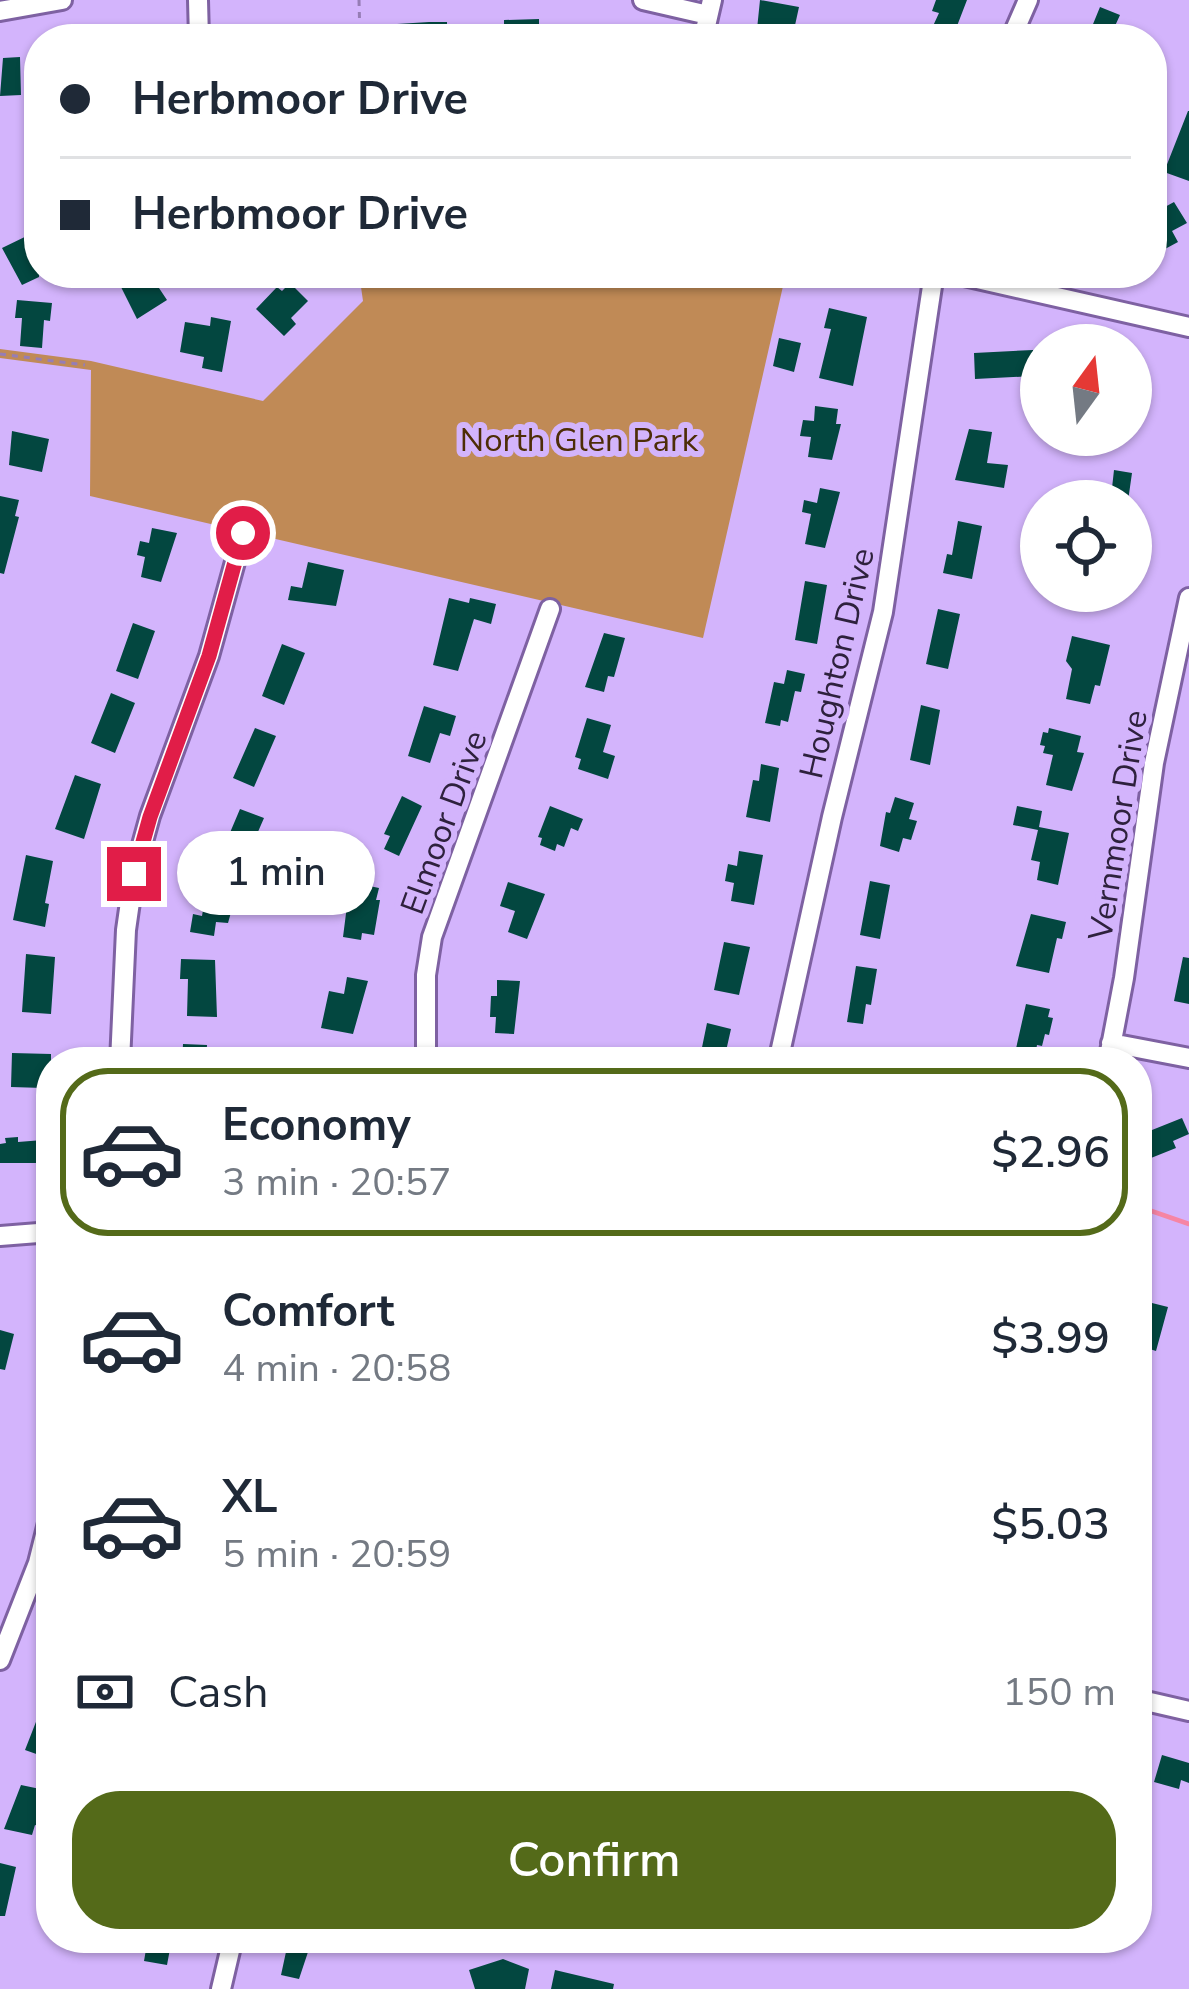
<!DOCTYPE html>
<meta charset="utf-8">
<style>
:root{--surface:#fff;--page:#f6f6f7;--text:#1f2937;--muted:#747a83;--line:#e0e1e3;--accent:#546a19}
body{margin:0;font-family:"Nunito Sans",sans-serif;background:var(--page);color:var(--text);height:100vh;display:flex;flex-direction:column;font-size:45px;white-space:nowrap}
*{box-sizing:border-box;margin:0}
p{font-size:39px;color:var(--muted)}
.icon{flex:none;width:66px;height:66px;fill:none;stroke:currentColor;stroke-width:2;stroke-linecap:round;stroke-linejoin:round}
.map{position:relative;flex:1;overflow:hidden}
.panel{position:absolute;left:36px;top:1047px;width:1116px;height:906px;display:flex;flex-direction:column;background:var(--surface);border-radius:48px;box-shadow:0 3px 9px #0004}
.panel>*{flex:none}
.hud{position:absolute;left:24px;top:24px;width:1143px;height:264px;border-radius:48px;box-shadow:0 3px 9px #0004;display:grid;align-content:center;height:264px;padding:0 36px;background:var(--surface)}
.needle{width:78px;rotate:15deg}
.controls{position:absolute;left:1020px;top:324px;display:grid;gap:24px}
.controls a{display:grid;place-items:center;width:132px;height:132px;border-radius:50%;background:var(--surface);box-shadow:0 3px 9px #0004;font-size:60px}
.end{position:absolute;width:54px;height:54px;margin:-27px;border:15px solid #e11d48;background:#fff;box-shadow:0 0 0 6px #fff}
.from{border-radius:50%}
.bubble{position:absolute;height:84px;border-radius:42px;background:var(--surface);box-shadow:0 3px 9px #0004;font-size:39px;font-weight:600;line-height:84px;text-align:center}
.hud b{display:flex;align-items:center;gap:42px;height:114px;font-size:45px}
.hud b+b{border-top:3px solid var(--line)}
.hud i{width:30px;height:30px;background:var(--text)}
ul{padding:21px 0 0;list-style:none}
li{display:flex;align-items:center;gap:36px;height:168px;margin:0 24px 18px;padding:0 12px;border:6px solid transparent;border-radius:48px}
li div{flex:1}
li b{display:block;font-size:45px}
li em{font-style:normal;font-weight:600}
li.current{border-color:var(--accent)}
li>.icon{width:108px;height:108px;stroke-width:1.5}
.pay{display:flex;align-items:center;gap:30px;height:132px;padding:0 36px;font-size:45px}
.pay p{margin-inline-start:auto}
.cta{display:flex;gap:24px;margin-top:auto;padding:24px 36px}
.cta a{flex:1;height:138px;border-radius:48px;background:var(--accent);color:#fff;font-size:48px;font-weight:600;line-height:138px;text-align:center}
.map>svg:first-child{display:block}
</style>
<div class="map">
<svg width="1189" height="1989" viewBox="0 0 1189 1989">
<rect width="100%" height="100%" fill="#d3b4fc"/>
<!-- green -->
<path fill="#c08a56" d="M359 273H786L703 638 90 496 91 370 0 358V349L91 361 263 401 363 301Z"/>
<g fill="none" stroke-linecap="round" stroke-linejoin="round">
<!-- stream -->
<path stroke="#f685a4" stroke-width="4.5" d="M1137 1206 1189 1224"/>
</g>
<!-- building -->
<path fill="#034740" d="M760 0 799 7 792 39H756Z
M936 0H967L952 39H927L939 13 932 11Z
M1100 7 1120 15 1110 37 1115 39H1075L1081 25 1091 29Z
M539 19V26L572 34V39H488V26H504V20Z
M429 22H447V39H382L381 25Z
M20 57 21 95 0 96 3 58Z
M1188 111H1189V181L1164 172Z
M1174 202 1187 223 1172 231 1178 242 1152 256V214Z
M35 232 39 239V277L22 285 2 248Z
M130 273H149L167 300 137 319 118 281Z
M290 283 308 301 291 318 296 324 284 336 256 309 277 287 282 291Z
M17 300 52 303 50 321 44 320 42 348 20 346 22 318H15Z
M829 308 867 317 853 386 819 378 831 329 824 328Z
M211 317 231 321 222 372 202 368 204 357 180 352 185 322 210 326Z
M779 338 801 343 794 372 773 366Z
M1033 350 1034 376 975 379 974 353Z
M1131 372 1148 374 1143 411 1131 410Z
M815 406 838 409 836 424H841L832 460 808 457 811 437 800 436 803 420 814 421Z
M969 429 992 432 987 463 1008 465 1004 488 955 480Z
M12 431 49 439 42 472 9 465Z
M1114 470 1132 473 1128 501H1103L1105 487 1112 488Z
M820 488 840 492 825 548 805 544 811 514 802 512 804 500 817 503Z
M0 496 19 500 15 516 19 517 4 574 0 573Z
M958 521 982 526 972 579 943 573 947 554 952 555Z
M152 528 177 533 161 582 141 577 145 557 137 555 140 541 149 543Z
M308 562 344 570 336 606 288 600 291 586 302 588Z
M805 581 827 585 817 644 795 640Z
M1086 591H1112L1110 606 1084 602Z
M449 598 469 603 470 598 496 604 491 624 474 619 458 671 433 665Z
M938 609 960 614 948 669 926 664Z
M133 623 155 631 138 679 116 671Z
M604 633 625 638 614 677 608 676 604 692 585 687Z
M1072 636 1110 645 1100 686 1095 685 1090 704 1066 699 1072 669 1066 661Z
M282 644 305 653 284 705 262 696Z
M787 670 805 674 801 692 795 691 788 722 781 720 780 726 765 723 774 682 784 684Z
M111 693 135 703 115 753 91 743Z
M921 705 940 710 930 765 910 760Z
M424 706 456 716 450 736 440 733 430 763 408 756Z
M587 718 611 725 603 752 615 756 608 779 578 769 581 759 575 757Z
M255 728 276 736 254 787 233 778Z
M1049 728 1081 736 1077 752 1084 753 1072 791 1046 785 1053 755 1043 753 1045 746 1040 745 1043 732 1048 733Z
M761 764 779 768 770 822 746 817 753 780 759 781Z
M75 775 101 784 84 839 55 829Z
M402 796 422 806 399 856 384 849 390 836 384 834Z
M895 797 914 803 909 819 917 821 911 840 903 838 899 852 880 846 886 812 890 813Z
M550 806 583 819 578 831 571 828 564 847 557 844 555 851 540 845 542 838 538 837Z
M1017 806 1042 811 1039 827 1069 833 1058 885 1037 880 1040 862 1031 860 1038 830 1013 825Z
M240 809 264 818 241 871 218 861Z
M739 851 763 855 754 905 731 901 734 883 725 881 728 864 737 866Z
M26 855 53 861 45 903 49 904 45 927 13 920Z
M870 881 890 885 880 939 860 935Z
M350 882 379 888 376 900H380L374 935 362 933 361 940 343 937Z
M508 882 545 894 527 939 508 932 515 911 500 906Z
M207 886 237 891 228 923 216 922 214 936 190 932 193 914 202 916Z
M1031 914 1066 922 1062 939 1057 938 1049 973 1016 966Z
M724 942 750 947 739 995 714 990Z
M26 954 55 957 51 1014 22 1012Z
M1183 957 1189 958V1004L1174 1001Z
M181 959 215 960 217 1017 187 1016 188 979H180Z
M856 966 877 969 871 1005 866 1004 863 1024 847 1022Z
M347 977 368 981 353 1034 321 1028 329 991 344 994Z
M497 980 520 981 514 1034 495 1033 496 1017H490L491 996H497Z
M1026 1004 1050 1009 1048 1017 1053 1018 1049 1035 1045 1034 1042 1046 1037 1045 1034 1062H1013Z
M707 1023 731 1029 724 1060 699 1062Z
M183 1044 207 1045 206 1062H182Z
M12 1053 51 1054V1069H44L43 1088 11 1087Z
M1182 1118 1189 1134 1173 1141 1176 1148 1141 1162 1137 1136Z
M18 1137V1142L43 1140 45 1163H0V1144L6 1143 5 1138Z
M1137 1223 1151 1226 1142 1264 1137 1263Z
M1144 1301 1168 1307 1156 1351 1137 1345Z
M0 1330 14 1334 5 1370 0 1369Z
M50 1686 51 1742 42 1756 25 1750Z
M1162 1755 1189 1763V1783L1181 1780 1179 1789 1154 1782Z
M21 1785 45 1790 41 1805 49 1807 45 1828 35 1825 32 1835 4 1829Z
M0 1863 16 1867 5 1916H0Z
M148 1938H172L167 1965 144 1961Z
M289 1938H308L307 1945 310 1946 299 1979 281 1975Z
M503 1959 529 1969 525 1989H475L469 1970Z
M555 1970 614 1984 613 1989H551Z"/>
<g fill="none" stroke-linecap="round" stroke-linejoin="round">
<!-- minor casing -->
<g stroke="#7e61a2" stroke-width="24">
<path id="minor" d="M198 0 199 39
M643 0 708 15
M0 11 62 0
M703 39 712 0
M1011 39 1028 0
M951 273 1189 327
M1111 1043 1189 1058
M120 1062 126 930 134 874 150 816 209 656 243 533
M426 1062V975L432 937 550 609
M778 1062 832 817 883 612 934 273
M1108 1062 1124 978 1154 763 1189 598
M0 1236 51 1232
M0 1660 38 1563 51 1511
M1137 1699 1189 1711
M221 1989 233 1938"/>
</g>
<!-- path -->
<path stroke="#967db5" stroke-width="3" stroke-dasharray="6 6" stroke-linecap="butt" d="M359 0 360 39
M0 354 85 365"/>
<!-- minor -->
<use href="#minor" stroke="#fff" stroke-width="18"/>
</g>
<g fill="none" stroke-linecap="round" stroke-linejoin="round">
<!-- route -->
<path stroke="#e11d48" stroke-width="15" d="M134 874 150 817 209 656 243 533"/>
</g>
<g text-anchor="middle" stroke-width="12" stroke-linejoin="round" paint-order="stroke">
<!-- park labels -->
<g font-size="33" fill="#4d2d07" stroke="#d3b4fc">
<text x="579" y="451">North Glen Park</text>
</g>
<!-- street labels -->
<g font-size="33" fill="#2e213d" stroke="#d3b4fc">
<text transform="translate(836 663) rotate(-77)" y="12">Houghton Drive</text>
<text transform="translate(443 822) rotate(-70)" y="12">Elmoor Drive</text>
<text transform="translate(1117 825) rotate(-81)" y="12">Vernmoor Drive</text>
</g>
</g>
</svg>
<div class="controls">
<a><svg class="needle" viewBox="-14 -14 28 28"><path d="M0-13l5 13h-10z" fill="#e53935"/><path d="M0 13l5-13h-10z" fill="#747a83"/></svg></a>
<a><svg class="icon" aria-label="locate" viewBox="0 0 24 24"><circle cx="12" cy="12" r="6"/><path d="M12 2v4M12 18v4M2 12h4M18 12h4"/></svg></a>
</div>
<i class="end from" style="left:243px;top:533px"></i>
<i class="end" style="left:134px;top:874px"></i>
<div class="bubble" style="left:177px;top:831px;width:198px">1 min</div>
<div class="hud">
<b><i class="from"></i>Herbmoor Drive</b>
<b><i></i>Herbmoor Drive</b>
</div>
<section class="panel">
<ul>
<li class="current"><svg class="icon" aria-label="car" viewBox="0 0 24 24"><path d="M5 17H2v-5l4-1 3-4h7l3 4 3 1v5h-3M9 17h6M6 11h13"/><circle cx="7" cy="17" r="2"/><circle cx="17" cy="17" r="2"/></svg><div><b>Economy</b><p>3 min · 20:57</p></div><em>$2.96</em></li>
<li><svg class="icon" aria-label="car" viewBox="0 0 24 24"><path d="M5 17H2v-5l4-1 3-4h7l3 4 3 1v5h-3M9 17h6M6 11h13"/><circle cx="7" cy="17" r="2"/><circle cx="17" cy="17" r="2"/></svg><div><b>Comfort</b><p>4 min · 20:58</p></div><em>$3.99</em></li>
<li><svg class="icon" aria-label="car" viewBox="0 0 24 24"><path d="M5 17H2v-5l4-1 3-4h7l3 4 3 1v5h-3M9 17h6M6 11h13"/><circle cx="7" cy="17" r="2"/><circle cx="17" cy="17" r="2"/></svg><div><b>XL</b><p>5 min · 20:59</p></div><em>$5.03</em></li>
</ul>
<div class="pay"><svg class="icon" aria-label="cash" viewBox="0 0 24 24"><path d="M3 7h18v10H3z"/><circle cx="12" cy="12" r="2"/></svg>Cash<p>150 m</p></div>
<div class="cta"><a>Confirm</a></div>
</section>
</div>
